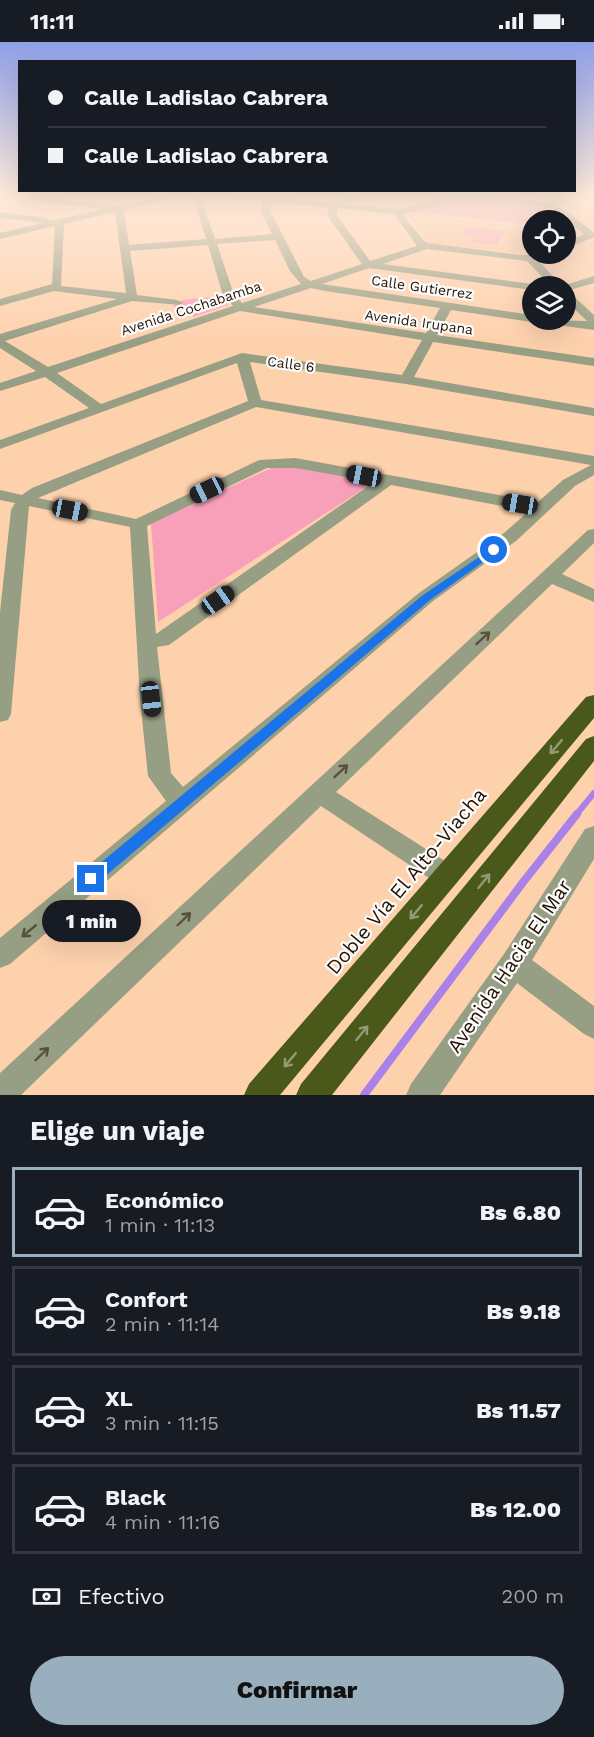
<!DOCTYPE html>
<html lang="es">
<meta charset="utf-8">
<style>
:root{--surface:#171b24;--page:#242831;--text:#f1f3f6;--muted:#9ea1a6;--line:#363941;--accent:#99afbe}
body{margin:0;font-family:"Work Sans",sans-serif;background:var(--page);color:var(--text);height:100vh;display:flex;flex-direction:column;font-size:22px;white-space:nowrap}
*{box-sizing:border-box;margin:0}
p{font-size:20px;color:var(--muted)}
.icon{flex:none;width:33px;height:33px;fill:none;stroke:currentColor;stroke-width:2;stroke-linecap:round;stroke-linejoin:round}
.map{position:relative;height:1053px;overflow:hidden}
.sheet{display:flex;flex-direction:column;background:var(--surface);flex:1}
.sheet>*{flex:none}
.guide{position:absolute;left:18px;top:18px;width:558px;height:132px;border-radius:0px;box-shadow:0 6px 24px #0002;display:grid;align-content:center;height:132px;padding:0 30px;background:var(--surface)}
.controls{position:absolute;left:522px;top:168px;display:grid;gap:12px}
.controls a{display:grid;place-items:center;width:54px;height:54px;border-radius:50%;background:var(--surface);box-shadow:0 6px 24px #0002;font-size:30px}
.end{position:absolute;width:27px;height:27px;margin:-14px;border:8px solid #1a73e8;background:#fff;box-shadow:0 0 0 3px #fff}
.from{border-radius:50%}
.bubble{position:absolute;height:42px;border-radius:21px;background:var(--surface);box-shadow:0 6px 24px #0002;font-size:20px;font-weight:800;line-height:42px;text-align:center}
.car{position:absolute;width:18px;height:36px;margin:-18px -9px;border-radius:8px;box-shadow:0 0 4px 2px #0007;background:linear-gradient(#222 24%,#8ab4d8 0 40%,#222 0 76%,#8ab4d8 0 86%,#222 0)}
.guide b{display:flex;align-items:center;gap:21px;height:57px;font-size:22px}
.guide b+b{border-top:2px solid var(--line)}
.guide i{width:15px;height:15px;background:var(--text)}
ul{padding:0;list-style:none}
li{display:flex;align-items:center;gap:18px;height:90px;margin:0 12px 9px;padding:0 18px;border:3px solid var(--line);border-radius:0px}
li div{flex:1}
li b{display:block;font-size:22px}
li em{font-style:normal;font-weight:800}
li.on{border-color:var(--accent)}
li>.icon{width:54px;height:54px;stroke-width:1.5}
h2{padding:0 30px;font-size:27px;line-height:72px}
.pay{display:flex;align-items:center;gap:15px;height:66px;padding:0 30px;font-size:22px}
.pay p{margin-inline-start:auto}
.primary-button{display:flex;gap:12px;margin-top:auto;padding:12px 30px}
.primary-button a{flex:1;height:69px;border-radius:36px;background:var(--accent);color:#111;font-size:24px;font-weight:800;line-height:69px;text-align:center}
.status{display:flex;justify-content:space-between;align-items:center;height:42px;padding:0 30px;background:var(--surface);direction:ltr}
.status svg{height:16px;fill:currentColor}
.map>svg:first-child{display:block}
</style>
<div class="status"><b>11:11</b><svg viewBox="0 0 49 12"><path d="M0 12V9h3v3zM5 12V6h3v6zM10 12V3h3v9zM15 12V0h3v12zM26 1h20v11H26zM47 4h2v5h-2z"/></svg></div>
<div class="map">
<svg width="594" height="1053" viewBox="0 0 594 1053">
<rect width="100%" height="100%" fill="#fed1ad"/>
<!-- built -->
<path fill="#f7c59d" d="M406 172 532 186V211L528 213 430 201Z"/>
<!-- green -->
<path fill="#f8a0ba" d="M463 154 540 162 561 178H532V183L411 169Z
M466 185 506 189 497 203 471 200 474 194 462 193Z
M222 254 228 263 194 275 173 264 182 258Z
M278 423 374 440 158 580 151 481Z"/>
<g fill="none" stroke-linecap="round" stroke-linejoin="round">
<!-- stream-far1 -->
<path stroke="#aa81e8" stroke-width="6" d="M576 773 594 751"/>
<!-- stream -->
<path stroke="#aa81e8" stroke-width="8" d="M364 1053 524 839 577 772"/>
<!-- minor -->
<path fill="#969e83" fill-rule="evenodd" d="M8 153C44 153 80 161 116 163 136 164 156 153 176 153L175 155 124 168 129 203 206 197 192 153H200L215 197 272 192 261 170 262 159 231 156 227 153H279L278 155 333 161 352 153H366L343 162 399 167 451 153H484L547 160 572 153H584L557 162 594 191V195L566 207V201L584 192 553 167 541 164 460 156 403 173 424 199 428 201 519 213 552 212 551 214 537 217 562 244 594 234V241L566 249V244H551L527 219 427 207 383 222 532 242 537 244H532V248L369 226 322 242 532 273V278H537L532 280 451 268 437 293 594 316V324L433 300 414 335 594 366V374L406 342 250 320 261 358 594 414V433L575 444 516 499 433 559 10 922 0 926V896L166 759 148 734 140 657 130 485 29 464 11 672 8 678 0 680V570L11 468 15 461 0 458V448L22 453 32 446 248 359 237 321 0 407V398L89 366 45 335 0 349V341L36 329 0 306V292L117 257 54 249 0 264V257L52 242 55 184 0 197V191L42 181 0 176V170L46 176 51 179 104 167 12 156ZM271 160 329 166 327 173 362 222 311 239 304 235 271 170ZM337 166 394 172 417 204 370 219 337 173ZM115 170 126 251 61 244 64 182ZM275 198 290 229 301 242 242 261 233 250 217 202ZM208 203 222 250 233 264 48 325 5 299 132 259 181 263 183 261 177 258 137 253 130 209ZM311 246 325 249 440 266 426 291 254 265ZM240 269 422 298 402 333 242 311 101 362 57 331ZM256 365 591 423 563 438 538 460 295 416 259 418 136 477 38 456ZM267 426H295L374 440 156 592 147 484ZM391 443 529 469 504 491 419 551 183 745 171 731 157 605 169 603Z
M566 250 570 251 594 273V288L542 281 540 278 587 279 566 259Z
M594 487V501L562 532 594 547V560L552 542 336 750 456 826 460 834 456 842 447 845 438 842 321 764 21 1053H0V1031L588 488Z
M594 784V817L532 918 594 964V997L584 992 517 941 440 1053H406L411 1042 504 912 585 787Z"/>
<!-- highway -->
<path fill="#4a581a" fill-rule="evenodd" d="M594 653V676L280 1053H244L249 1042 586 655Z
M594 694V719L332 1053H296L301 1042 586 697Z"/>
</g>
<!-- one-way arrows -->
<defs><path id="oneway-shaft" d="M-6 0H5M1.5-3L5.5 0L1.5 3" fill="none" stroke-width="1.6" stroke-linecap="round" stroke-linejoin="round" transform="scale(1.5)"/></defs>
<g stroke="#58513c">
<use href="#oneway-shaft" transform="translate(483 596) rotate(-43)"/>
<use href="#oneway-shaft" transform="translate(341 729) rotate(-43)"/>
<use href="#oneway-shaft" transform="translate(184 877) rotate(-44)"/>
<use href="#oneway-shaft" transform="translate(29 889) rotate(140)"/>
<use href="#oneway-shaft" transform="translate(42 1012) rotate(-44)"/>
</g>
<g stroke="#919a74">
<use href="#oneway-shaft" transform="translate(556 705) rotate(130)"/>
<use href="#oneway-shaft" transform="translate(484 839) rotate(-51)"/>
<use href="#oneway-shaft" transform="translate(416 870) rotate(130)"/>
<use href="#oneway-shaft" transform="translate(362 991) rotate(-51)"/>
<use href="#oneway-shaft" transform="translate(290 1018) rotate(130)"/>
</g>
<!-- sky -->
<linearGradient id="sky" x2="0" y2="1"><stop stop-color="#8fa0e8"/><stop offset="0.51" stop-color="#ffeada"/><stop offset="1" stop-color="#ffeada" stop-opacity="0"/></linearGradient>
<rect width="594" height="300" fill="url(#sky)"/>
<!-- route -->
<path fill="#1a73e8" d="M494 505 497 506V510L430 558 96 842 91 844 86 842 84 837 86 833 423 553Z"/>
<g text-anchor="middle" stroke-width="4.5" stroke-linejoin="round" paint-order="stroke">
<!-- far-street labels -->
<g font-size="14" fill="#261202" stroke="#fcfcfc">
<text transform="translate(422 245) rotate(8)" y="5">Calle Gutierrez</text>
<text transform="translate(191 266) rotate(-18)" y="5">Avenida Cochabamba</text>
<text transform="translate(419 280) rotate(8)" y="5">Avenida Irupana</text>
<text transform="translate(291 322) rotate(8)" y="5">Calle 6</text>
</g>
<!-- near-street labels -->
<g font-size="20" fill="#261202" stroke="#fcfcfc">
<text transform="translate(406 839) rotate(-50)" y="7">Doble Vía El Alto-Viacha</text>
<text transform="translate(509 924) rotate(-56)" y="7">Avenida Hacia El Mar</text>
</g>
</g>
</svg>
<div class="controls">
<a><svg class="icon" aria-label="locate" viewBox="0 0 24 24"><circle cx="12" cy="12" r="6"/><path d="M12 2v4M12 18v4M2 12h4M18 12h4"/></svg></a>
<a><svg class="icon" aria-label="layers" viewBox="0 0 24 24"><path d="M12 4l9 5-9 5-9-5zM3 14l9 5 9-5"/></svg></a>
</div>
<i class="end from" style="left:494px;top:508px"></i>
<i class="end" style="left:91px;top:837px"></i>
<div class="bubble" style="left:42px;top:858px;width:99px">1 min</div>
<i class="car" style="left:364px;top:434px;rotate:281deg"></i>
<i class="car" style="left:207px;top:448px;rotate:245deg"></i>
<i class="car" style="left:520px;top:462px;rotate:279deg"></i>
<i class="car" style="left:70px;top:468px;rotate:101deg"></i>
<i class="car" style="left:218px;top:558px;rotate:55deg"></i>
<i class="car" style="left:151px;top:657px;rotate:173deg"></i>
<div class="guide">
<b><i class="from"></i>Calle Ladislao Cabrera</b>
<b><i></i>Calle Ladislao Cabrera</b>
</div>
</div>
<section class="sheet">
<h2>Elige un viaje</h2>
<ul>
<li class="on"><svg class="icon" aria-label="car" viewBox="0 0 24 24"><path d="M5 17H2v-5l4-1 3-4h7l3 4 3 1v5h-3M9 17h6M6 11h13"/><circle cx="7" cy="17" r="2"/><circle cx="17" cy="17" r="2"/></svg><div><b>Económico</b><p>1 min · 11:13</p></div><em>Bs 6.80</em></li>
<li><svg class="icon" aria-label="car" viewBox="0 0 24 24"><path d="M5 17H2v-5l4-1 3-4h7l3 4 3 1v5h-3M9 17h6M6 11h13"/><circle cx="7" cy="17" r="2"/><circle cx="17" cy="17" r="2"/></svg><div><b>Confort</b><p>2 min · 11:14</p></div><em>Bs 9.18</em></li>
<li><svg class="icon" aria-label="car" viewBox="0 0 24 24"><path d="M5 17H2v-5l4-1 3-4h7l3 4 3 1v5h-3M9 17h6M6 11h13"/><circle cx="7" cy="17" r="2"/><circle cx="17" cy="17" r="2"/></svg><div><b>XL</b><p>3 min · 11:15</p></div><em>Bs 11.57</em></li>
<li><svg class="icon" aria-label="car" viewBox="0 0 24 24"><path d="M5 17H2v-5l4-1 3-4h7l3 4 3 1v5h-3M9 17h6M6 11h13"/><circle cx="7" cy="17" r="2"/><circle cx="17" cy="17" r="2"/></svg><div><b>Black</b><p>4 min · 11:16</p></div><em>Bs 12.00</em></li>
</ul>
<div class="pay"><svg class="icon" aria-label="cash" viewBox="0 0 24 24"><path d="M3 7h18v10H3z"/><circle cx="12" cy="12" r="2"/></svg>Efectivo<p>200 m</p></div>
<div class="primary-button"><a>Confirmar</a></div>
</section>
